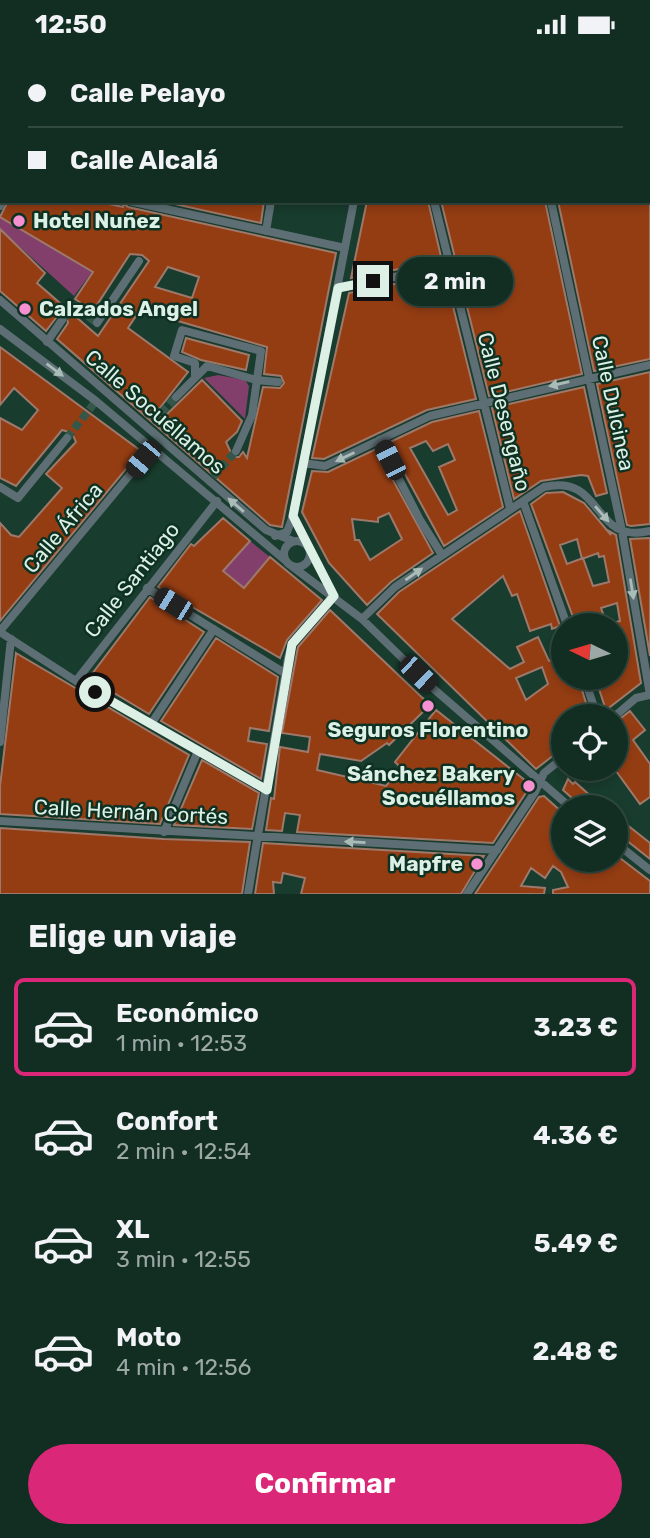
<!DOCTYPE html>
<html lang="es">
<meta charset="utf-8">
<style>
:root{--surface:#122d22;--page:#1b352a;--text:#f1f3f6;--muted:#9ca8a5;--line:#314940;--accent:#db2777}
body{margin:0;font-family:Rubik,sans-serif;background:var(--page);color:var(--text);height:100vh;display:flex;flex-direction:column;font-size:26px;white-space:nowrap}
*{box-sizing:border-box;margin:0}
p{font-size:23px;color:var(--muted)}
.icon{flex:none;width:38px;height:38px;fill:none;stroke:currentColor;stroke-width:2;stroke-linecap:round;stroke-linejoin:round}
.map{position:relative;height:845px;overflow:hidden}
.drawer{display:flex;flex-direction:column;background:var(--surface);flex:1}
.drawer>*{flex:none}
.top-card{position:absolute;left:0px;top:0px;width:651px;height:154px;box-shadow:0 4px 10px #0003,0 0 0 2px var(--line);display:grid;align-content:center;height:154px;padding:0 28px;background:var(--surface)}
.needle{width:46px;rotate:275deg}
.tools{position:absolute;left:551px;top:564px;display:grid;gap:14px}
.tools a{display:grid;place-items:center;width:77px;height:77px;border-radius:50%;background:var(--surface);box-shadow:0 4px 10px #0003,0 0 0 2px var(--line);font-size:35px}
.end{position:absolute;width:32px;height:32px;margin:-16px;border:9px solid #dcf0e5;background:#111;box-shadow:0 0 0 4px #111}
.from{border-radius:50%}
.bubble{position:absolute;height:49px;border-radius:24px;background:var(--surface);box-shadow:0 4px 10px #0003,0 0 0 2px var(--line);font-size:23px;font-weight:700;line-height:49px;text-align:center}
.car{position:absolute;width:21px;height:42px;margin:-21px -10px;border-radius:9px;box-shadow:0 0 5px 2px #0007;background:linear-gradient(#222 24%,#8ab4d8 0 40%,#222 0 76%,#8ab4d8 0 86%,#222 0)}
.top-card b{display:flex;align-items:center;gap:24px;height:66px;font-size:26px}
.top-card b+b{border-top:2px solid var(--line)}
.top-card i{width:18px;height:18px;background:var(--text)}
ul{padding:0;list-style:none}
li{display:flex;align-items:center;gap:21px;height:98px;margin:0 14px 10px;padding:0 14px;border:4px solid transparent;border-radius:10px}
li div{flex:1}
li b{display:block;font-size:26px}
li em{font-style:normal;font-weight:700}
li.on{border-color:var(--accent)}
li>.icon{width:63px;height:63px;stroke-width:1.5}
h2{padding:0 28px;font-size:32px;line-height:84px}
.primary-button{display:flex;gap:14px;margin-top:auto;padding:14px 28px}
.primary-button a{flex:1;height:80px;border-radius:42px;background:var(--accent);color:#fff;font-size:28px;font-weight:700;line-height:80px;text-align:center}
.status{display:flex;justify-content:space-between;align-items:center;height:49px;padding:0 35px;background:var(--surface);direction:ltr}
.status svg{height:19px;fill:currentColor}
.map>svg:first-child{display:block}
</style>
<div class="status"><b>12:50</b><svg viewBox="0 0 49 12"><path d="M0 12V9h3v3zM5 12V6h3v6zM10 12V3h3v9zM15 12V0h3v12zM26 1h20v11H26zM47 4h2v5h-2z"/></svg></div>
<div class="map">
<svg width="650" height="845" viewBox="0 0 650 845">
<rect width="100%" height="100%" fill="#183c2d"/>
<!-- green -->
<path fill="#833f6b" d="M0 168 92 223 74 247 0 180Z
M218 326 245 331 249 337 245 370 204 329Z
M250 492 270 508 239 545 223 522Z"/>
<!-- building -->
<path fill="#943d13" stroke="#9e796b" stroke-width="2" fill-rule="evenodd" d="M8 152H95L123 158V154L128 158 336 204 282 478 270 476 57 290 68 274 66 266 59 265 46 282 0 242V180L45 224 37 234 98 287 149 212 142 206 130 205 93 262 75 250 93 223 0 168ZM168 218 199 228 192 249 155 238ZM140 261 267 298 264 325 281 327 284 334 280 339 263 338 247 409 243 403 239 408H233L226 393 237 383 242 372 202 331 162 370 156 364 188 323 128 279Z
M161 152H264L261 174Z
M367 152H428L442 212 351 229Z
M441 152H545L582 325 489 347Z
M558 152H650V310L594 322Z
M445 225 476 350 427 361 324 410 312 409 349 244Z
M186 289 249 306 246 321 201 311 182 303Z
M0 298 141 402 0 572V474L11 486 19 488 62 439 46 425 76 393 72 384 62 381 16 437 0 429V369L22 381 38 361 14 339 0 356Z
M650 323V475L631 477 627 476 597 335Z
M584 338 607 444 596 447 588 427 581 426 541 432 514 450 492 359Z
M479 362 503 458 444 497 388 394 432 373ZM426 392 433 402 448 395 455 411 439 418 457 461 448 466 410 399Z
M376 400 433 504 391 533 367 556 329 514 302 463 312 422 328 423ZM389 464 402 490 370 511 359 491H355L352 470 378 473V469Z
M563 443 584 454 611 486 609 482 616 486 641 634 606 661 595 628H616V573L620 572 617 554 601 559 607 576H576L531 455 546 444ZM577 490 582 510 598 504 599 508 604 507 609 533 593 537 583 509 567 515 560 496Z
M520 462 560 577 552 580 551 575 530 582 517 545 512 547 503 527 452 570 510 620 524 613 517 598 538 588 549 612 564 606V628H578L590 667H564V698L536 720 377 565 399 543ZM542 618 548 635 526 651 516 629Z
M223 469 250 492 223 522 244 539 270 508 322 551 287 591 280 609 158 538 191 495 194 497Z
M650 489V607L630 490Z
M150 548 204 583 149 665 89 629Z
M330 561 430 656 389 696 387 694 361 712 320 705 317 721 386 737 401 719 395 713 436 661 531 736 493 794 297 783 300 766 285 764 282 782 266 781 271 749 274 750 280 698 308 703 310 688 282 684 298 598Z
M216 589 278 628 269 682 250 679 248 692 267 695 261 730 161 672Z
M16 604 189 706 160 775 0 765V737Z
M630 662 645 681 633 691 650 715V748L640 755 616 722V673Z
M202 711 259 744 252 780 174 776Z
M568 730 573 735 575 733 603 758H582L563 741Z
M544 747 564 765V810H616V806L650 832V845H553V841L568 838 561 823 553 817 545 829 531 819 521 837 545 839 544 845H475L539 748Z
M616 767 650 794V810L616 783Z
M0 779 164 790 250 793 242 845H0Z
M263 794 484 807 461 845H301L305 829 283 824 281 834 273 833 274 845H255Z"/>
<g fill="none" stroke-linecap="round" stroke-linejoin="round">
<!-- minor-tunnel -->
<path stroke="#355749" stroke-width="8" stroke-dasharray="8 4" stroke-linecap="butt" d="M62 271 75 257 97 274
M153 373 176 348
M67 389 96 352
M213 428 236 402"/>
<!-- minor -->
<path stroke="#5d6f75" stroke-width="8" d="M392 0 395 2
M517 0 518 2
M19 2 20 0
M108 2 109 0
M200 2V0
M296 2 297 0
M384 2V0
M649 73H650
M129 152 345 199
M434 152 510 459
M551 152 622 482 650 646
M0 157 2 149
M266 182 271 152
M338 239 450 217
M0 251 266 481 293 492
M97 274 139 212
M0 280 96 352 286 512
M47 293 62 271
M195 326V314L174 307 182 281 261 302 252 366 236 402
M176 348 207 317 256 331 278 333
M379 391 420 471 442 506
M303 414 325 417 430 367 650 316
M0 438 18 449 67 389
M523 452 567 576
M293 467 307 495
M275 487 287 483 293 467 354 152
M284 505a13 13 0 1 1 26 0a13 13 0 1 1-26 0Z
M311 504 333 545
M289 515 362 570 435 641 570 758
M147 539 286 625
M362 570 395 538 544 438C605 424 590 496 650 482
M0 582 152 399
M0 583 76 632 267 741
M584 628 597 667
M76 632 217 452
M615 667 636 649 650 646
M151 675 214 580
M0 693 11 590
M0 772 497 801
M164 783 198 702
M616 794 650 821
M248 845 288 609 292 595 334 547
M467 845 535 743 544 724 564 708"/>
</g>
<!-- one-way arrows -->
<defs><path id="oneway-solid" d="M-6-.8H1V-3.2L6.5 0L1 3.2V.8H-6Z" transform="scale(1.75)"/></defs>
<g fill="#a9bcb8">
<use href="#oneway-solid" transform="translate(55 321) rotate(37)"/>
<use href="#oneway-solid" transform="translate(559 335) rotate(167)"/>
<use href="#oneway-solid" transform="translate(345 408) rotate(154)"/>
<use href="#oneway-solid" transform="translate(236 456) rotate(-139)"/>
<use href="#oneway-solid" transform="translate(602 465) rotate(49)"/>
<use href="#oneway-solid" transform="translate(414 525) rotate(-35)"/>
<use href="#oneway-solid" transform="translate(632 540) rotate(81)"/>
<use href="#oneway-solid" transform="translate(355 793) rotate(-177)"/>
</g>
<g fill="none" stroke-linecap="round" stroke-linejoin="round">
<!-- route -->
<path stroke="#dcf0e5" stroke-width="9" d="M95 643 267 741 292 595 334 547 293 467 338 239 373 232"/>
</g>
<!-- markers -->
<g fill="#f690d0" stroke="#0d3223" stroke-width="2.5">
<circle cx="19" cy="172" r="7"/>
<circle cx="25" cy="260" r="7"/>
<circle cx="428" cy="657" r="7"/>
<circle cx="529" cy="737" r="7"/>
<circle cx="477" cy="815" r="7"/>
</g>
<g text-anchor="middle" stroke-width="5" stroke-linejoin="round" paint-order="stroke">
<!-- poi labels -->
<g font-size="21" font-weight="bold" fill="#dcf0e5" stroke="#0d3223" text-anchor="start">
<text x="33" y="179">Hotel Nuñez</text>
<text x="39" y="267">Calzados Angel</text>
<text x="428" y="688" text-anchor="middle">Seguros Florentino</text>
<text x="515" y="732" text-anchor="end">Sánchez Bakery<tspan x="515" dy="24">Socuéllamos</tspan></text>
<text x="463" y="822" text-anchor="end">Mapfre</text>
</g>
<!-- street labels -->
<g font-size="21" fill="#dcf0e5" stroke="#0d3223">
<text transform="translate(613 354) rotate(78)" y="7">Calle Dulcinea</text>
<text transform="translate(155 363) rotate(41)" y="7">Calle Socuéllamos</text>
<text transform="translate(504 363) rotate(76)" y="7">Calle Desengaño</text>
<text transform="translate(63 479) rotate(-50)" y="7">Calle África</text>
<text transform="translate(132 531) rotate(-52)" y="7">Calle Santiago</text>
<text transform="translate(131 763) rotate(3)" y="7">Calle Hernán Cortés</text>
</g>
</g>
</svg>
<div class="tools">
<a><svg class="needle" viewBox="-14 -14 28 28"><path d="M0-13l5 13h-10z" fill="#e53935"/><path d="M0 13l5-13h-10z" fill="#9ca8a5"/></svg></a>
<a><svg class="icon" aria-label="locate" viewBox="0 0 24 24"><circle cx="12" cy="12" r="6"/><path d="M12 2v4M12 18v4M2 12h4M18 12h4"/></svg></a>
<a><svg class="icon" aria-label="layers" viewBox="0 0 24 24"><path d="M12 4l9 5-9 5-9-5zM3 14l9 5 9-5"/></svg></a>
</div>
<i class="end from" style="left:95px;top:643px"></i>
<i class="end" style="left:373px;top:232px"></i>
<div class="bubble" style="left:397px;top:208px;width:116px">2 min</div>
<i class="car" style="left:143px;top:410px;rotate:220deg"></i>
<i class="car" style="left:390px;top:411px;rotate:333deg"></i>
<i class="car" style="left:173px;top:555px;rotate:302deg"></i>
<i class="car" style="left:418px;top:625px;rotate:134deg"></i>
<div class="top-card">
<b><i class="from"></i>Calle Pelayo</b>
<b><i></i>Calle Alcalá</b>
</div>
</div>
<section class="drawer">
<h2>Elige un viaje</h2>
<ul>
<li class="on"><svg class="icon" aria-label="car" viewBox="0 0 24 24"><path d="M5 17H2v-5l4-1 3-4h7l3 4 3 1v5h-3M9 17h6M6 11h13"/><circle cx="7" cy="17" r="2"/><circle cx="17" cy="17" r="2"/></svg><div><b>Económico</b><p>1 min · 12:53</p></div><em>3.23 €</em></li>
<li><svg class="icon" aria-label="car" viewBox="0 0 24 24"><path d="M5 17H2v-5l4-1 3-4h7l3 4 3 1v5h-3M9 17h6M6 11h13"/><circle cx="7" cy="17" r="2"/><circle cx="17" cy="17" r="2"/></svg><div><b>Confort</b><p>2 min · 12:54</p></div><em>4.36 €</em></li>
<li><svg class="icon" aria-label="car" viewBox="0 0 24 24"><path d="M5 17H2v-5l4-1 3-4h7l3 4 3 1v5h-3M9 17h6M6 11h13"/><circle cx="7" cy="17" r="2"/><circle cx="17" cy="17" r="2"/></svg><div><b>XL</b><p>3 min · 12:55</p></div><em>5.49 €</em></li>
<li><svg class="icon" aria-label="car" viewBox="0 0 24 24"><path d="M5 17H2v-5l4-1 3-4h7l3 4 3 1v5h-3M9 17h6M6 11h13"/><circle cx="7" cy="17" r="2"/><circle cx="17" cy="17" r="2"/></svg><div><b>Moto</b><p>4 min · 12:56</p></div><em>2.48 €</em></li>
</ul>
<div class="primary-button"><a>Confirmar</a></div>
</section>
